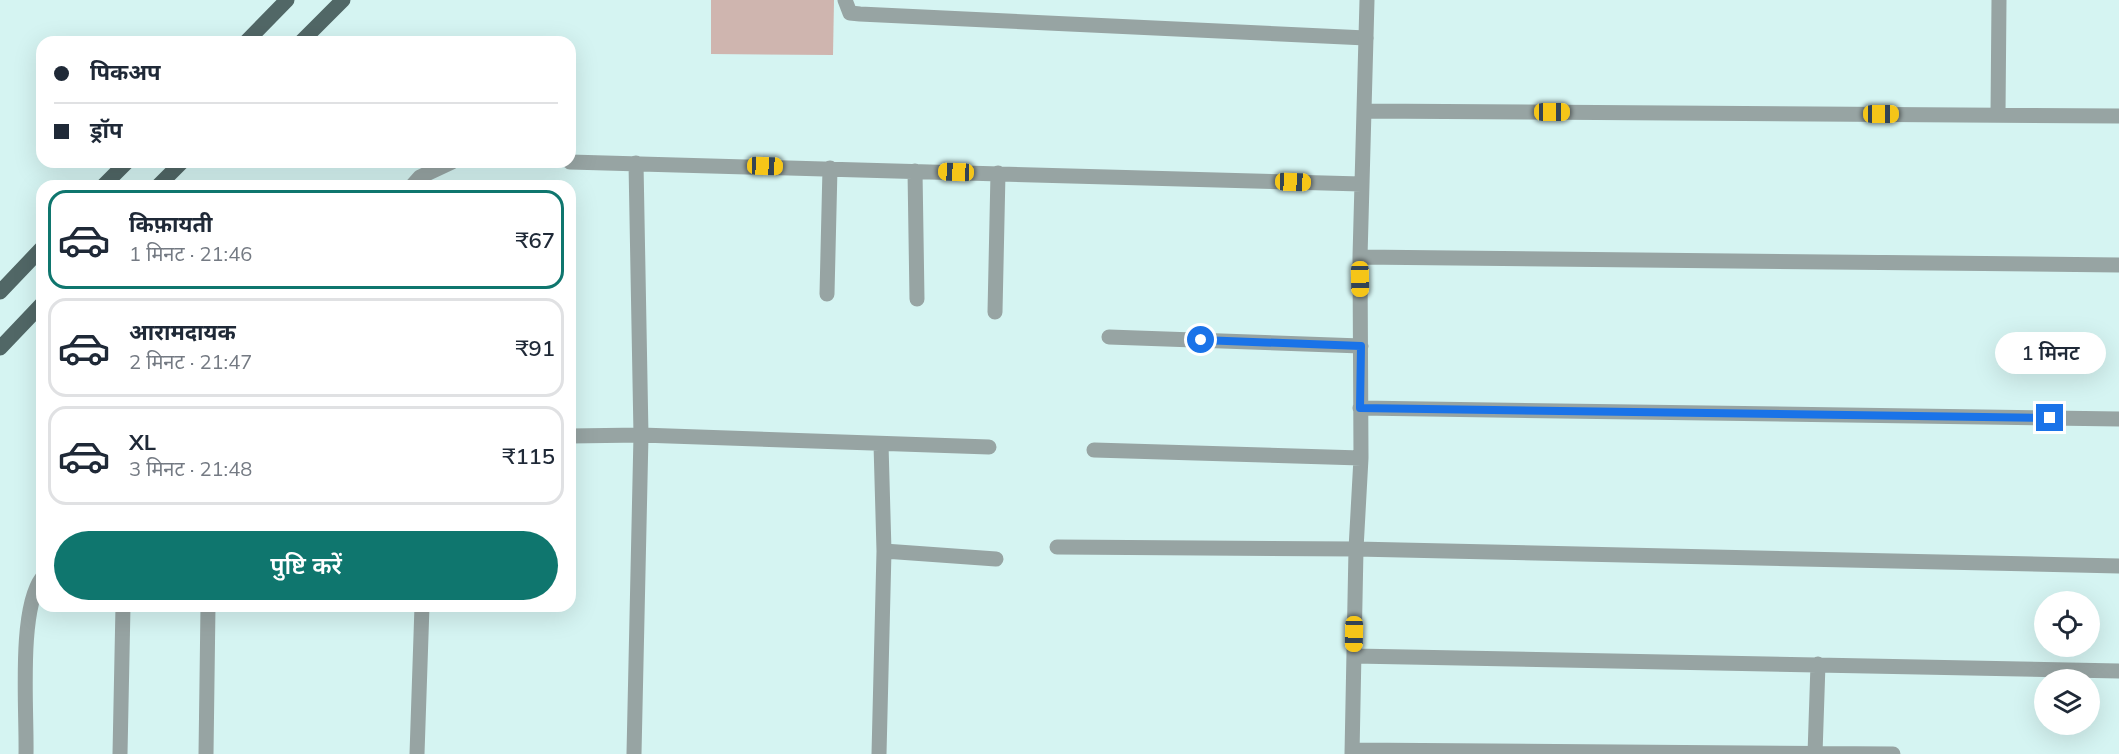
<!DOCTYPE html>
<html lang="hi">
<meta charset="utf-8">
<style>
:root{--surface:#fff;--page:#f2f2f3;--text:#1f2937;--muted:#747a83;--line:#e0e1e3;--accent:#0f766e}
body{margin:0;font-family:Mulish,"Noto Sans Devanagari",sans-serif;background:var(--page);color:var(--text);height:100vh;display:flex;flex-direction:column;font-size:22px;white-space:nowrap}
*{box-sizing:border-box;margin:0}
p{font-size:20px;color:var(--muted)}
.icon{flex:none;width:33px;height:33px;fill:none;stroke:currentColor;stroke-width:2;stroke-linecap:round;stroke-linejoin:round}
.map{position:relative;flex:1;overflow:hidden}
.side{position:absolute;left:36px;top:180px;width:540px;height:432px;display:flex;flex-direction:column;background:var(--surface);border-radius:18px;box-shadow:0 6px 24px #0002}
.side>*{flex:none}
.hud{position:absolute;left:36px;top:36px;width:540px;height:132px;border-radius:18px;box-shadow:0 6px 24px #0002;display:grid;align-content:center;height:132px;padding:0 18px;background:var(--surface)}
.fabs{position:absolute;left:2034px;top:591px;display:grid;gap:12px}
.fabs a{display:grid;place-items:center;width:66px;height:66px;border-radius:50%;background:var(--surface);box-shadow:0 6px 24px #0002;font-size:30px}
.end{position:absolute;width:27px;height:27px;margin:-14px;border:8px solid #1a73e8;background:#fff;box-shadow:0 0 0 3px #fff}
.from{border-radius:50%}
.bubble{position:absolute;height:42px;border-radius:21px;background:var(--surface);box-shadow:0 6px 24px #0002;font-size:20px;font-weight:600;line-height:42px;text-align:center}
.car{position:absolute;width:18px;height:36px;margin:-18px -9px;border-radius:8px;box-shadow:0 0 4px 2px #0007;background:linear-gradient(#f5c518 24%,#345 0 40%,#f5c518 0 76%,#345 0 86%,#f5c518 0)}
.hud b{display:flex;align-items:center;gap:21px;height:57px;font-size:22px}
.hud b+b{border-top:2px solid var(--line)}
.hud i{width:15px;height:15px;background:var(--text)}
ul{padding:10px 0 0;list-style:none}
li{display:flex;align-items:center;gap:18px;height:99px;margin:0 12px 9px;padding:0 6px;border:3px solid var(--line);border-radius:18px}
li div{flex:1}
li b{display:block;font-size:22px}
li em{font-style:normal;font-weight:600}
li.active{border-color:var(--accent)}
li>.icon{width:54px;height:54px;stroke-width:1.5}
.primary-button{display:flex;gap:12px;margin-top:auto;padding:12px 18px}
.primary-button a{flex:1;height:69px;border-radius:36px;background:var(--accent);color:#fff;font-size:24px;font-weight:600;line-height:69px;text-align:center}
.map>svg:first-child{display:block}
</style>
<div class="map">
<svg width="2119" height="754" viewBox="0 0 2119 754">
<rect width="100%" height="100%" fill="#d5f4f2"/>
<!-- building -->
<path fill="#cfb5af" d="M711 0H834L833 55 711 54Z"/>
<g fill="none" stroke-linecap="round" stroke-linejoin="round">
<!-- service -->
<path stroke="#97a4a3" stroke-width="15" d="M845 0 850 13 860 14 1366 38"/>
<!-- minor -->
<path stroke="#97a4a3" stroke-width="15" d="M1364 111 2119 116
M1998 114 1999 0
M570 162 1361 184
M915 171 917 299
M412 186 420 177 452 162
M1360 257 2119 265
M827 294 830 168
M995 312 998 173
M1109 337 1361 346
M1360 408 2119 419
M570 436 641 435 989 447
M1094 450 1361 458
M1057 547 1356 549 2119 566
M884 551 996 559
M1354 656 2119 671
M1352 750 1893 754
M26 754C27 711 18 610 42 578
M120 754 123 606
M206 754 208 606
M417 754 422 606
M634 754 641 435 636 163
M879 754 884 551 881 444
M1352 754 1356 549 1361 458 1360 257 1367 0
M1815 754 1818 664"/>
<!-- primary -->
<path stroke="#516766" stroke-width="15" d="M246 42 287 0
M301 42 343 0
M103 186 127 162
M158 186 182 162
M0 292 42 248
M0 348 42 304"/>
</g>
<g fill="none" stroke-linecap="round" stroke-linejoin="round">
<!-- route -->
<path stroke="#1a73e8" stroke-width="8" d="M1201 340 1361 346 1360 408 2050 418"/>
</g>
</svg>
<div class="fabs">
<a><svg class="icon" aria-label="locate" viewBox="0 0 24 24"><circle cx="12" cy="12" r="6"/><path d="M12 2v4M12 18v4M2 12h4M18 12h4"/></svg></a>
<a><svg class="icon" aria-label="layers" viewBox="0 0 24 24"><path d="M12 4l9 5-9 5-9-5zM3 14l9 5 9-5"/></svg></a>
</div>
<i class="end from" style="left:1201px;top:340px"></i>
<i class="end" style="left:2050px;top:418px"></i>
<div class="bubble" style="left:1995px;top:332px;width:111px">1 मिनट</div>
<i class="car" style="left:1552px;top:112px;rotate:90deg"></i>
<i class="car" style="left:1881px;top:114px;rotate:90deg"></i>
<i class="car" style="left:765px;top:166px;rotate:92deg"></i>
<i class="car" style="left:956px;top:172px;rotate:272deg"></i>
<i class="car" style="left:1293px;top:182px;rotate:92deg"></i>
<i class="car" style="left:1360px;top:279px;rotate:179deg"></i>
<i class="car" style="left:1354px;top:634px;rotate:181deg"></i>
<div class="hud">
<b><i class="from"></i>पिकअप</b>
<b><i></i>ड्रॉप</b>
</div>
<section class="side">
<ul>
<li class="active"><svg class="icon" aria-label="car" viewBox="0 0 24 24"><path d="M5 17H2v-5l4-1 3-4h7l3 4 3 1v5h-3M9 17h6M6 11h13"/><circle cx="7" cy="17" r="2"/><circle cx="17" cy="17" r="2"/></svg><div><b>किफ़ायती</b><p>1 मिनट · 21:46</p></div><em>₹67</em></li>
<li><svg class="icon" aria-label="car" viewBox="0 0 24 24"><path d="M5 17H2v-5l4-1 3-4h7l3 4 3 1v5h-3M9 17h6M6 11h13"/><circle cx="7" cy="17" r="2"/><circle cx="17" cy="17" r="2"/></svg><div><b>आरामदायक</b><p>2 मिनट · 21:47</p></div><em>₹91</em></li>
<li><svg class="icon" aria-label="car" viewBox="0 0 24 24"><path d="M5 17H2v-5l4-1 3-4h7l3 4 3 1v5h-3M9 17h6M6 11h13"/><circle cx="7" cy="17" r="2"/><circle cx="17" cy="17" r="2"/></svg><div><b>XL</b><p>3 मिनट · 21:48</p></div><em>₹115</em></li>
</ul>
<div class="primary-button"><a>पुष्टि करें</a></div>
</section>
</div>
